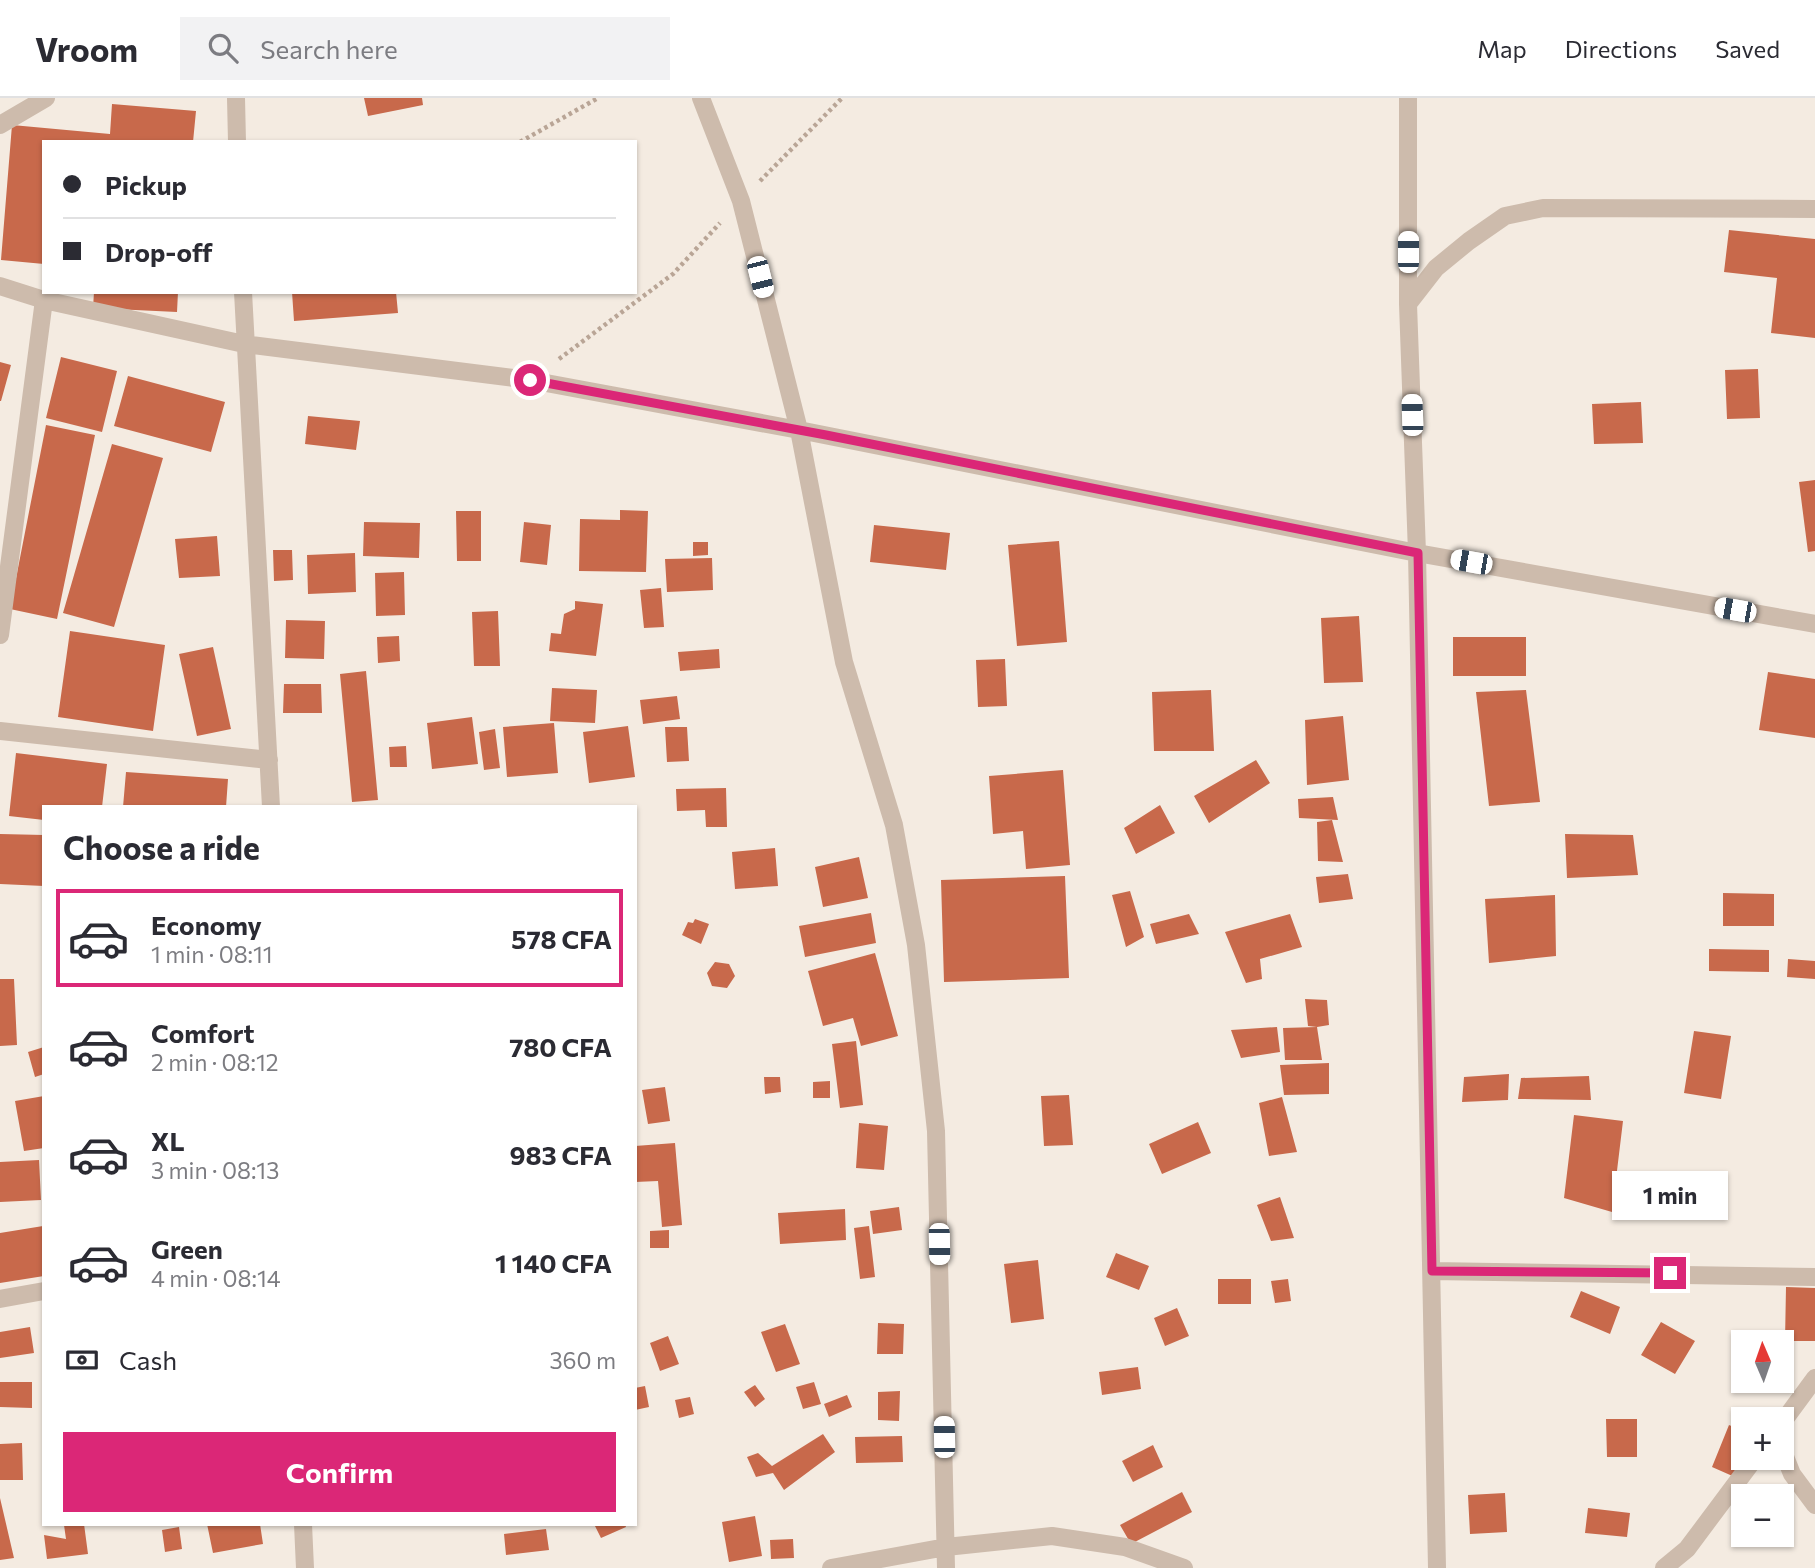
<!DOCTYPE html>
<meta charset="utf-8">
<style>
:root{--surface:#fff;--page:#f2f2f3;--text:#2b2b33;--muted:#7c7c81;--line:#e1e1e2;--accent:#db2777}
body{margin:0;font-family:Commissioner,sans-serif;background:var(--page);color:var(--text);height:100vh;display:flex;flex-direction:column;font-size:26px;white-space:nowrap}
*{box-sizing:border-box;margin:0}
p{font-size:23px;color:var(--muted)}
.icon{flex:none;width:38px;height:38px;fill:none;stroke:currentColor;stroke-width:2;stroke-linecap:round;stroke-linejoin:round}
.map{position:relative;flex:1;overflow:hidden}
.sheet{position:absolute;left:42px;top:707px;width:595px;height:721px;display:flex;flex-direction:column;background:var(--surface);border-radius:0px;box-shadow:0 2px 5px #0004}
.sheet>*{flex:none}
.banner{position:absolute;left:42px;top:42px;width:595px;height:154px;border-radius:0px;box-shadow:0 2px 5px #0004;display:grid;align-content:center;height:154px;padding:0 21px;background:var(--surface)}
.needle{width:46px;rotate:358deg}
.fabs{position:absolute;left:1731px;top:1232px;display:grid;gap:14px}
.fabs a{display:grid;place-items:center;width:63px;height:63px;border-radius:0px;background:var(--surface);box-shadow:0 2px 5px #0004;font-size:35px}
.end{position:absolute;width:32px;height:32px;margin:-16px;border:9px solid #db2777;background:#fff;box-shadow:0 0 0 4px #fff}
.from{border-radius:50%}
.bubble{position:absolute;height:49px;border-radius:0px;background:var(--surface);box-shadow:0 2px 5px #0004;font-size:23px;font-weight:700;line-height:49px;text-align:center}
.car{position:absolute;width:21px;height:42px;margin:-21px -10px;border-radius:9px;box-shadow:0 0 5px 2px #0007;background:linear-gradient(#fff 24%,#345 0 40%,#fff 0 76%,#345 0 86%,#fff 0)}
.banner b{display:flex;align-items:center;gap:24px;height:66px;font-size:26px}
.banner b+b{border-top:2px solid var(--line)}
.banner i{width:18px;height:18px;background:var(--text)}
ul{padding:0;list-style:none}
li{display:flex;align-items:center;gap:21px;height:98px;margin:0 14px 10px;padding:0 7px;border:4px solid transparent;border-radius:0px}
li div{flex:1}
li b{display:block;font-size:26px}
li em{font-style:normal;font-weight:700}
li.current{border-color:var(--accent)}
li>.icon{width:63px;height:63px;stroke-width:1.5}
h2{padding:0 21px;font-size:32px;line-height:84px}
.pay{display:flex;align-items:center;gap:18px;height:77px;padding:0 21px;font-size:26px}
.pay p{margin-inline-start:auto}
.cta{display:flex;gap:14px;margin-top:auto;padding:14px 21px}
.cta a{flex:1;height:80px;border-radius:0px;background:var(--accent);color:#fff;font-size:28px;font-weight:700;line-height:80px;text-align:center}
header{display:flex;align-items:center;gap:42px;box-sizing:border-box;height:98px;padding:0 35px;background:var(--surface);border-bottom:2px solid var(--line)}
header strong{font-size:33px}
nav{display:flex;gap:38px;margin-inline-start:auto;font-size:24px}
.search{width:490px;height:63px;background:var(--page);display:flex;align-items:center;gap:18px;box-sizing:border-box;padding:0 24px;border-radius:0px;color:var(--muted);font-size:26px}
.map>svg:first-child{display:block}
</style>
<header>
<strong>Vroom</strong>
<div class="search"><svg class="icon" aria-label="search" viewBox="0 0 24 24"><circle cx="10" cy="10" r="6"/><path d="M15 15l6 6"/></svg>Search here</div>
<nav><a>Map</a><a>Directions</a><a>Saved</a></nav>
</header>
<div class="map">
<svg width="1815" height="1470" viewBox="0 0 1815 1470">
<rect width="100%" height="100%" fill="#f4ebe1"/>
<!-- building -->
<path fill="#c8694b" d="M364 0H422L423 7 368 18Z
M112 6 196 13 193 44H44V166L1 162 12 27 110 36Z
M1729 132 1815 141V240L1771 235 1777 180 1724 174Z
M94 194H178L177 214 93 210Z
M292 194H396L398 215 294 223Z
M61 259 117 273 102 334 46 320Z
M0 264 11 267 1 303H0Z
M1758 271 1760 320 1727 321 1725 272Z
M128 278 225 304 211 354 114 328Z
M1641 304 1643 345 1594 346 1592 306Z
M308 318 360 323 356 352 305 346Z
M46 327 95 337 57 521 10 511Z
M112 346 163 360 114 529 63 515Z
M1815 382V453L1808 454 1799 384Z
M620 412 648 413 646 474 579 473 580 421 620 422Z
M456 413H481V463H457Z
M364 424 420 425 419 460 363 458Z
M524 424 551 427 547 467 520 464Z
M874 427 950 435 946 472 870 464Z
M217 438 220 478 179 480 175 441Z
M1059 443 1067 544 1017 548 1008 447Z
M693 444H708V457L693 458Z
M273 452H292L293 482 274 483Z
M355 455 356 494 308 496 307 457Z
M712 460 713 492 667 494 665 461Z
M404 474 405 517 376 518 375 475Z
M661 490 664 529 644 530 640 492Z
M575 503 603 506 596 558 549 553 551 535 561 536 564 516 575 511Z
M498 513 500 568H474L472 514Z
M1359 518 1363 584 1324 585 1321 520Z
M286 522 325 523 324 561 285 560Z
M70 533 165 547 153 633 58 619Z
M399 538 400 563 378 565 377 539Z
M1453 539H1526V578H1453Z
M213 549 231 631 197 638 179 556Z
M719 551 720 570 680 573 678 554Z
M1005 561 1007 608 978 609 976 562Z
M366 573 378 702 352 704 340 576Z
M1768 574 1815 581V640L1759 632Z
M284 586H321L322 615H283Z
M552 590 597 592 595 625 550 623Z
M1211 592 1214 653H1154L1152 594Z
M1526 592 1540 704 1489 708 1476 594Z
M677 598 680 621 643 626 640 602Z
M1343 618 1349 682 1307 687 1305 622Z
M472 619 478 666 432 671 427 625Z
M554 625 558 675 507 679 503 629Z
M628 628 635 679 589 685 583 634Z
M665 629H687L689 663 667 664Z
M495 631 500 670 484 672 479 634Z
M406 648 407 669H390L389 649Z
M16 655 107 666 102 709H44V722L9 718Z
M1256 662 1270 685 1209 725 1194 698Z
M1063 672 1070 767 1026 771 1023 733 993 736 989 678Z
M126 674 228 681 226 709H123Z
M726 690 727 729H706L705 712 677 713 676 691Z
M1333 699 1338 722 1299 720 1298 701Z
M1160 707 1175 735 1136 756 1124 730Z
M1332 722 1343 764 1318 763 1317 724Z
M0 736 44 737V788L0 786Z
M1565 736 1633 737 1638 777 1567 780Z
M775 750 778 788 735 791 732 754Z
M859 759 868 800 823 809 815 769Z
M1348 776 1353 801 1319 805 1316 779Z
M1065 778 1069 880 944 884 941 782Z
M1130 793 1144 839 1126 849 1112 797Z
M1723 795 1774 796V828H1723Z
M1555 797 1556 858 1489 865 1485 801Z
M871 815 876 845 805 859 799 828Z
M1189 816 1199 836 1156 846 1150 826Z
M1290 816 1302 849 1260 861 1262 881 1246 885 1225 834Z
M695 821 709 826 701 846 682 837 688 824 693 825Z
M1709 851 1769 852V874L1709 873Z
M875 855 898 938 861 948 853 920 823 928 808 873Z
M1788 861 1815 863V881L1787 879Z
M715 864 729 866 735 878 727 890 712 888 707 875Z
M0 881H14L17 947 0 948Z
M1305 901 1327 902 1329 927 1317 929 1322 962H1285L1283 930 1317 929 1308 928Z
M1277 929 1280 954 1241 960 1231 932Z
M1694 933 1731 938 1721 1001 1684 995Z
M856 943 863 1007 840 1010 832 946Z
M44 949V976L35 979 28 954Z
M1329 965V996L1284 997 1280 967Z
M1509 976 1508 1002 1462 1004 1464 979Z
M1589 978 1591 1002 1518 1001 1521 980Z
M764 979H780L781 994 765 996Z
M830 983V1000H813V984Z
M665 989 670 1023 648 1026 642 992Z
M1069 997 1073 1047 1044 1048 1041 998Z
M44 998V1050L24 1053 15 1003Z
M1282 999 1297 1054 1269 1058 1259 1005Z
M1574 1017 1623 1023 1612 1114 1564 1100Z
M1198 1024 1211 1055 1162 1076 1149 1046Z
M859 1025 888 1028 884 1072 856 1070Z
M675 1045 682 1127 662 1129 658 1083 635 1084V1048Z
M39 1062 41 1102 0 1104V1064Z
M1280 1099 1294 1140 1271 1143 1257 1107Z
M899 1109 902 1132 873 1136 870 1113Z
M845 1111 846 1142 780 1146 778 1115Z
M43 1128 44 1178 0 1185V1135Z
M869 1128 875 1179 860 1181 854 1130Z
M669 1132V1150H650V1133Z
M1116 1155 1149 1168 1139 1192 1106 1179Z
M1038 1162 1044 1221 1011 1225 1004 1166Z
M1218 1181H1251V1206H1218Z
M1288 1181 1291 1203 1275 1205 1271 1183Z
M1786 1189 1815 1190V1243H1785Z
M1581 1193 1620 1209 1610 1236 1570 1219Z
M1177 1210 1189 1238 1165 1248 1154 1220Z
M1661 1224 1695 1243 1675 1276 1641 1257Z
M878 1225 904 1226 903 1256H877Z
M785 1226 800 1266 776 1274 761 1234Z
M30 1229 34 1255 0 1260V1234Z
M668 1238 679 1266 660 1273 650 1245Z
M1138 1269 1141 1291 1102 1297 1099 1274Z
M0 1284H32V1310L0 1309Z
M814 1284 821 1306 803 1311 796 1289Z
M755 1287 765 1301 755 1309 744 1294Z
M645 1288 649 1309 635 1312V1290Z
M900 1293 899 1323 878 1322V1294Z
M847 1297 852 1309 829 1319 824 1306Z
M690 1299 694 1316 679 1320 675 1302Z
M1606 1321H1637V1359H1607Z
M1729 1327 1743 1333V1360H1745L1737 1380 1712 1369Z
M823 1336 835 1354 784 1392 773 1375 756 1379 747 1359 758 1355 772 1368Z
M902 1338 903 1364 856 1365 855 1339Z
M22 1345 23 1382H0V1346Z
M1153 1347 1163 1369 1133 1384 1122 1363Z
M1182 1394 1192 1414 1131 1446 1120 1427Z
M1505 1395 1507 1434 1470 1436 1468 1397Z
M0 1400 14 1460 0 1462Z
M1588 1410 1630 1415 1627 1439 1585 1435Z
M755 1418 762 1458 729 1464 722 1424Z
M84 1426 88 1456 47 1461 44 1437 66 1441 64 1427Z
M207 1426H260L263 1446 213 1455Z
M594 1426H625L626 1429 601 1440Z
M179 1429 182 1451 165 1454 162 1432Z
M546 1431 549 1452 506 1457 504 1436Z
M793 1441 794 1460 771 1461 770 1442Z"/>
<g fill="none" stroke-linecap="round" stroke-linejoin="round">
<!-- path -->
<path stroke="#b9a596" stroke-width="4.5" stroke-dasharray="3.5 3.5" stroke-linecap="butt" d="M520 44 598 0
M760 83 842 0
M559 261 673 176 720 125"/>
<!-- street -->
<path stroke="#cdbbac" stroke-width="18" d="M236 0 237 44
M701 0 741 103 799 332 844 564 894 727 916 847 936 1033 946 1470
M1408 0V206L1417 455 1437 1470
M0 27 46 0
M0 188 44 202 244 246 530 282 799 332 1417 455 1815 526
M243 194 271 709
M1408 206 1436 170 1469 143 1505 118 1543 110 1815 111
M0 537 44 202
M0 633 269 662
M1432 1173 1815 1179
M0 1201 44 1193
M1782 1325 1815 1280
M1782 1351 1792 1376 1815 1407
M303 1426 305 1470
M831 1470 946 1449 1052 1438 1125 1449 1184 1470
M1664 1470 1687 1451 1755 1360"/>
</g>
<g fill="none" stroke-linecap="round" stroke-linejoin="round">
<!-- route -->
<path stroke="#db2777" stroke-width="9" d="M530 282 826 337 1418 455 1432 1173 1670 1175"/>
</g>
</svg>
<div class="fabs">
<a><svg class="needle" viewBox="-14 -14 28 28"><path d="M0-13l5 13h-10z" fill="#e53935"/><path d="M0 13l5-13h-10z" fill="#7c7c81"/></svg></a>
<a>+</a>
<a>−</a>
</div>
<i class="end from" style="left:530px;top:282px"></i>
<i class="end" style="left:1670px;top:1175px"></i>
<div class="bubble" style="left:1612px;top:1073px;width:116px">1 min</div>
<i class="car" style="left:1408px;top:154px;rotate:0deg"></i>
<i class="car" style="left:760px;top:179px;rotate:166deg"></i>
<i class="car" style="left:1412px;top:317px;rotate:358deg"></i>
<i class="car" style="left:1471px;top:464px;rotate:280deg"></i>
<i class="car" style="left:1735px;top:512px;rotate:280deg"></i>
<i class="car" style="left:939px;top:1146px;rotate:179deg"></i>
<i class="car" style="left:944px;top:1339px;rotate:359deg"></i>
<div class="banner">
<b><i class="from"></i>Pickup</b>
<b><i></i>Drop-off</b>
</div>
<section class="sheet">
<h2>Choose a ride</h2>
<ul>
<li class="current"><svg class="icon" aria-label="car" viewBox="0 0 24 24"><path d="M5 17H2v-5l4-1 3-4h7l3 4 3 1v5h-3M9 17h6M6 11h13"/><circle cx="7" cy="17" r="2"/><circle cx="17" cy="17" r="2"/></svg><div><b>Economy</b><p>1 min · 08:11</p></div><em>578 CFA</em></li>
<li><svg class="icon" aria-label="car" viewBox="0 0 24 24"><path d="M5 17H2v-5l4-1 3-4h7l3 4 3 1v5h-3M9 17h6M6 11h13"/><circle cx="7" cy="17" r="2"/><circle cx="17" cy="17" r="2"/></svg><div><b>Comfort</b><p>2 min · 08:12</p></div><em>780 CFA</em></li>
<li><svg class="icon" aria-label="car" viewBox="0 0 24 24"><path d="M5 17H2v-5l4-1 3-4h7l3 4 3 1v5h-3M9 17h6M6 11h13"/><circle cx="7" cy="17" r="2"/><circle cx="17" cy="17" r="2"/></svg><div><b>XL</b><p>3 min · 08:13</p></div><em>983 CFA</em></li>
<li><svg class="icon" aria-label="car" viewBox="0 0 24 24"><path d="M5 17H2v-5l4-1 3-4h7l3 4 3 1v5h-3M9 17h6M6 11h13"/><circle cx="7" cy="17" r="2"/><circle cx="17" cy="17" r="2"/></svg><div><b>Green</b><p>4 min · 08:14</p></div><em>1 140 CFA</em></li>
</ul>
<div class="pay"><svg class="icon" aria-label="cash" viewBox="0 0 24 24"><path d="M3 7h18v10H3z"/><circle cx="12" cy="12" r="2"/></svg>Cash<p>360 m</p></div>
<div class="cta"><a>Confirm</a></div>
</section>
</div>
